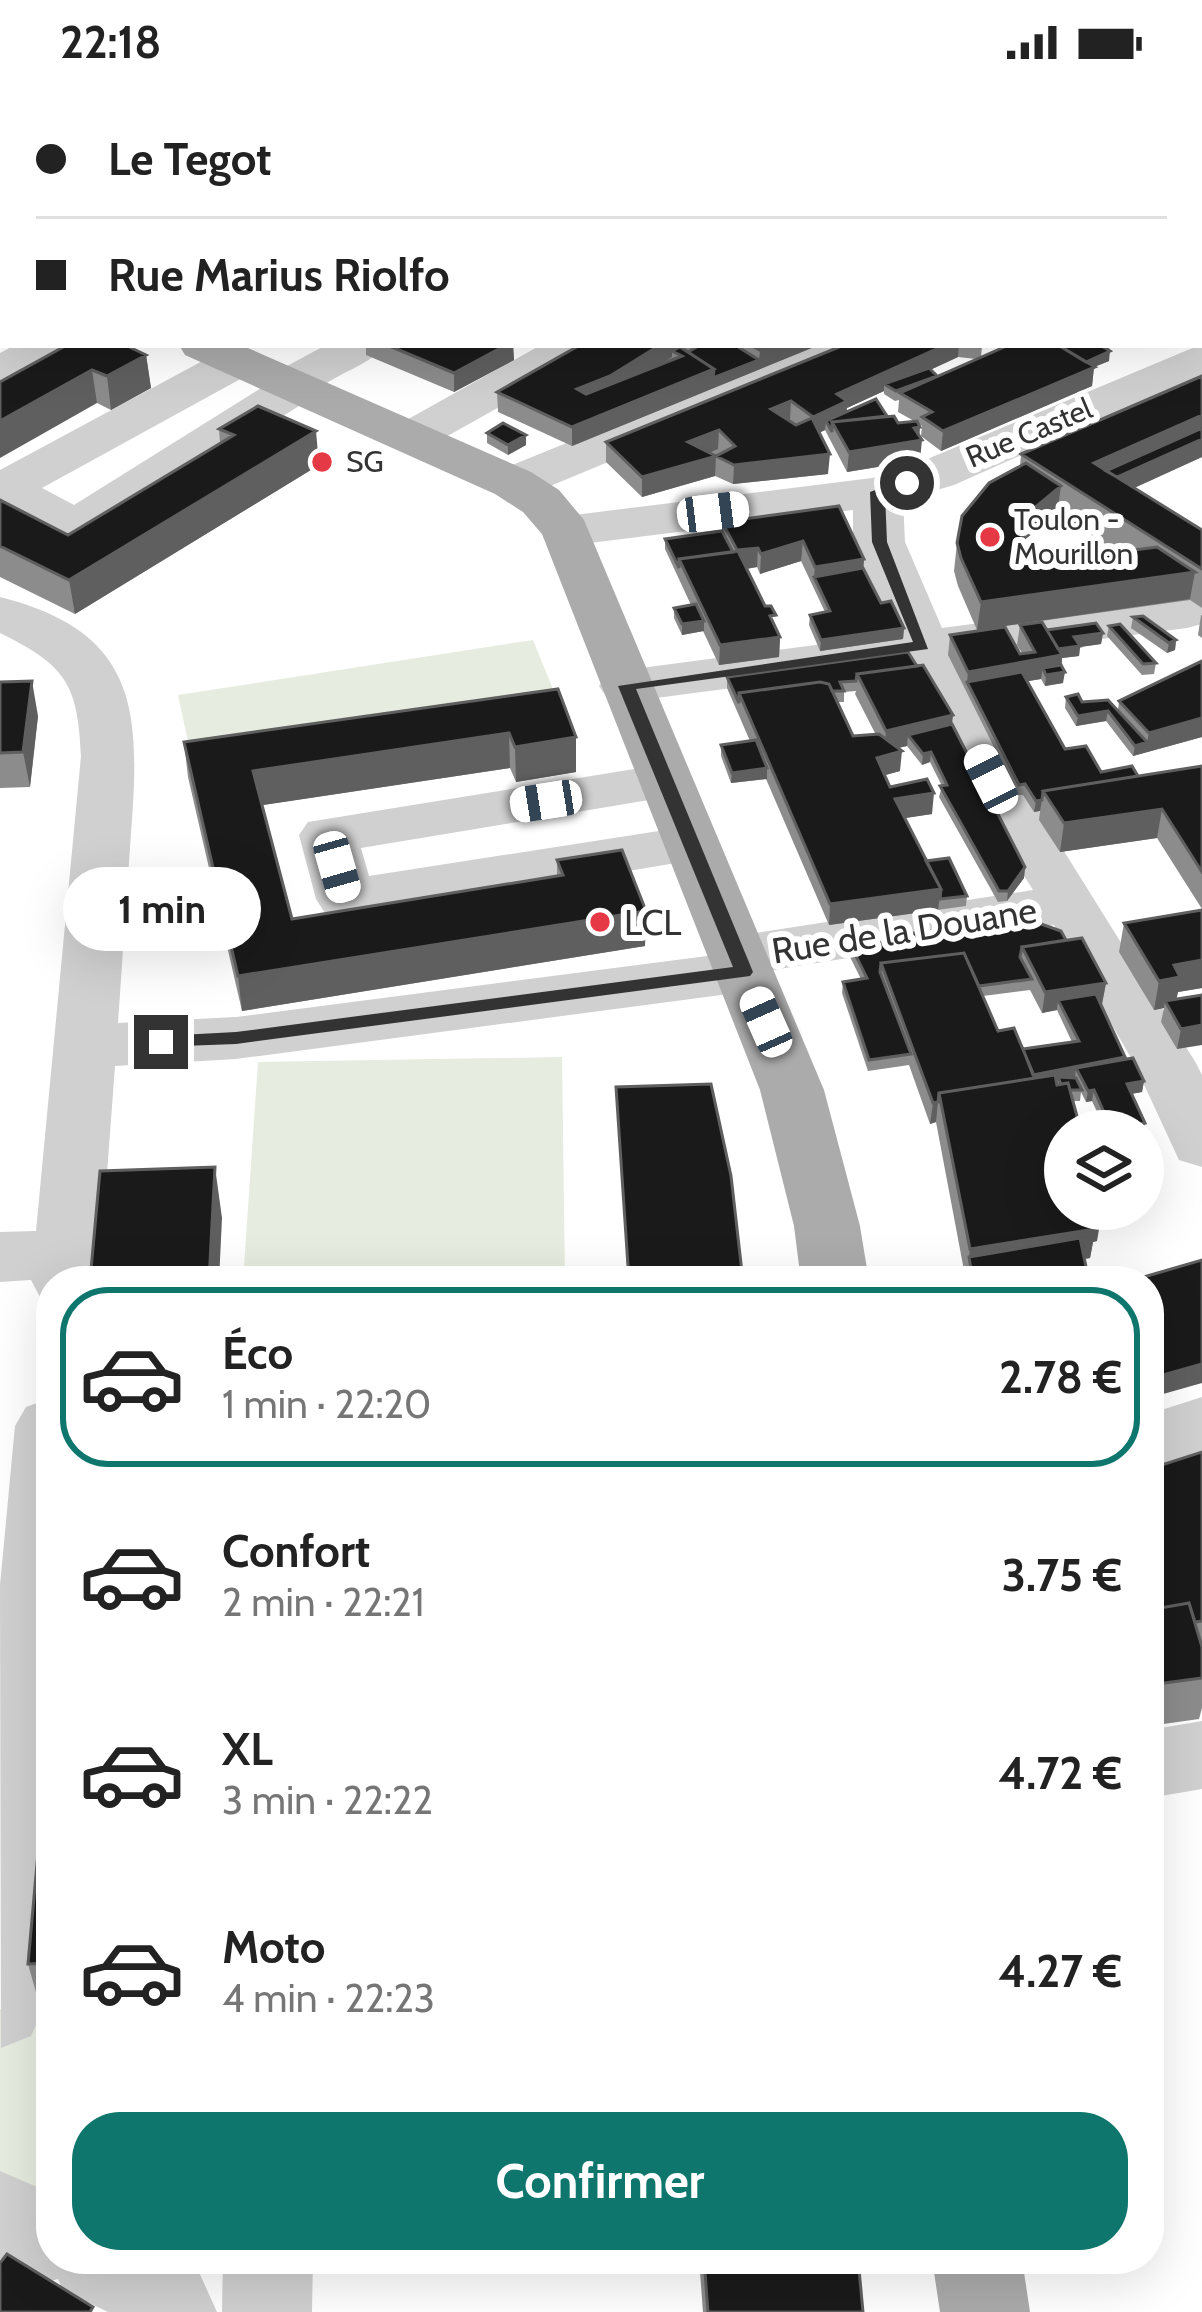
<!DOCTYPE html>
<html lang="fr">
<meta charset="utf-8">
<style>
:root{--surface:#fff;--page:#f6f6f6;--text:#222;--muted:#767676;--line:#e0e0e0;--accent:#0f766e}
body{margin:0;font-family:Cabin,sans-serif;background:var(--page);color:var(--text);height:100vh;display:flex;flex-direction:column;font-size:45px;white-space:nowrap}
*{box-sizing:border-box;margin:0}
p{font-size:39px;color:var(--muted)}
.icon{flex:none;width:66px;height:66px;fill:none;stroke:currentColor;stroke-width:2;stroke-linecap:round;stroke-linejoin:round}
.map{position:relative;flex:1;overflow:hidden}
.sheet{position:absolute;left:36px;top:1182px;width:1128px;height:1008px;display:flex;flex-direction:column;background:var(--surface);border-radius:48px;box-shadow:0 12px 48px #0002}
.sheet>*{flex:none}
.top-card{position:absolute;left:0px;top:0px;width:1203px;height:264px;box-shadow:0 12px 48px #0002;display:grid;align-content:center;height:264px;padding:0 36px;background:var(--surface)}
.buttons{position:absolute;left:1044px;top:1026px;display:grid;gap:24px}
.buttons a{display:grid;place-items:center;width:120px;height:120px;border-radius:50%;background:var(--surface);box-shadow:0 12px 48px #0002;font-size:60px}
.end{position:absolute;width:54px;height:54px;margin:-27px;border:15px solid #333;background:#fff;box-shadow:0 0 0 6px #fff}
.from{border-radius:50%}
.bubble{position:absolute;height:84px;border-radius:42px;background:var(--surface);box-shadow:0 12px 48px #0002;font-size:39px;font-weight:800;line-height:84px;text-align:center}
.car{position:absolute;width:36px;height:72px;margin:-36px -18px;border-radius:15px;box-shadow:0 0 9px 3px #0007;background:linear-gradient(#fff 24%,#345 0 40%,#fff 0 76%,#345 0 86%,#fff 0)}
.top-card b{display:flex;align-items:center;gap:42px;height:114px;font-size:45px}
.top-card b+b{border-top:3px solid var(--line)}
.top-card i{width:30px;height:30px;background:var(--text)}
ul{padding:21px 0 0;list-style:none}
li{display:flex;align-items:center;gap:36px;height:180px;margin:0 24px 18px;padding:0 12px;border:6px solid transparent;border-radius:48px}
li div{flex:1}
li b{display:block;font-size:45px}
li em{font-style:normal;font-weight:800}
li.selected{border-color:var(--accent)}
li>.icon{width:108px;height:108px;stroke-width:1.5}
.action{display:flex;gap:24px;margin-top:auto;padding:24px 36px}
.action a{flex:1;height:138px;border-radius:48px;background:var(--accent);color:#fff;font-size:48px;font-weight:800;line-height:138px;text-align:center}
.status{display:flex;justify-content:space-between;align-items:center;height:84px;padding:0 60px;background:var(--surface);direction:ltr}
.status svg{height:33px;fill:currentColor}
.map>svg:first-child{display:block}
</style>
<div class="status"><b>22:18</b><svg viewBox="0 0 49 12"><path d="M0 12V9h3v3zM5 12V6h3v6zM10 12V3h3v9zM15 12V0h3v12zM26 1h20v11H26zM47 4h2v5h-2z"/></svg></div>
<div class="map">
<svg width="1202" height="2228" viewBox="0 0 1202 2228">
<rect width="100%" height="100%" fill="#fff"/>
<!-- green -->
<path fill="#e6ecdf" d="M533 556 559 620 192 676 178 611Z
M562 973 565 1197H243L258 978Z
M0 1925 51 1926V2139L0 2113Z"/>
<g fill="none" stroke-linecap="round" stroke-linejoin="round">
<!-- minor -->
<path fill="#d0d0d0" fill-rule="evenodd" d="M213 0H259L262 3H216Z
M403 0H450L453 3H406Z
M516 0H561L513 3Z
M1087 0H1137L1084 3Z
M1200 209 1202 210V239L1200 238Z
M1202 260V291L954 401 903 416 905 458 942 544 1187 512 1202 516V540L1187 544 957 574 1019 695 1196 979 1202 991V1083L1179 1076 1134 979 1054 841 773 886 766 902 744 908 236 975 115 982 99 1197H51V1218L41 1215 31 1196 0 1198V1148L36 1147 81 672C78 599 65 581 0 549V513C148 550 139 639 130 764 126 823 122 881 118 939L236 933 707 872 716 858 737 852 1033 806 963 695 906 581 626 618 607 614 599 602 607 590 626 586 892 551 853 458V426L566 462 548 458 540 447 548 436 566 432 872 394 918 379Z
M15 261H73L67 271 0 302V269Z
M326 261H384C367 286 330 288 313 313L94 453C59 461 30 438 0 422V386L221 267 238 263 255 267 262 277 255 287 42 404 74 421 266 301 272 290Z
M541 261H598L592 271 428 363 411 368 394 363 387 353 394 343Z
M808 261H872L866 271 531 410 513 414 495 410 488 399 495 388Z
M665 680 685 686 693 698 685 710 361 764 369 792 691 742 712 747 720 760 712 773 346 834 325 829 316 815 299 751 308 738Z
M1202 1313V1369L1149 1386V1330Z
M51 1314V1819L43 1925 31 1952 1 1964 0 1501 15 1342 26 1323Z
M1202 1637V1705L1149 1714V1646Z
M0 2087 51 2109V2175H193L217 2228H108L63 2206 58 2195 51 2197 0 2175Z
M223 2175H313L312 2228H222Z"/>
<!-- major -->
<path fill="#ababab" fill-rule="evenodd" d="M0 155H3V183H0Z
M179 261H241L531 388 559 406 584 436 824 1006 860 1142 869 1197H801L794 1142 760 1006 542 450 523 428 495 410 185 271Z
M932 2175H1022L1030 2228H940Z"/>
</g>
<!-- wall -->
<path fill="#8c8c8c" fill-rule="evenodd" d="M79 0H225V3H86Z
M271 0H417L425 3H279Z
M463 0H499L493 3H471Z
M705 0H1065L1053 3H714Z
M1119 0H1202V215L1200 213V3H1119Z
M3 7V114L0 113V8Z
M366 261H513L514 276 454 308 366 271Z
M580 261H819L572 362 498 328 497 308Z
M844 261H987L982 263 981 273 1009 261H1119L1108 265 1109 277 1094 283 1092 302 941 367 921 352 922 342 919 340 920 376 847 388 825 346 819 349 828 390 733 400 715 392 642 413 606 378V358ZM958 273 976 275 937 292 930 286ZM884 307V310L895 317 899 316 898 328 914 337 898 339 887 332 847 328V324Z
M146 271 151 304 111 326 97 319 0 298Z
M1202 292V373L1134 404 1202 446V524L1190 516 977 546 958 502 954 487 957 459 1020 383 1021 370ZM1057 430 1117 468 1024 480 1020 471 1023 457Z
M219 345 319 381 75 530 0 493V416L68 451 220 359Z
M487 349 526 351V361L508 371 487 359Z
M839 422 863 484 881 519 904 544 903 555 820 567 809 541 810 531 825 528 801 477 760 490 757 483 747 485 780 553 779 573 719 581 703 547 682 551 674 534V524L691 521 665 465V455L722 447V438Z
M1201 531H1202V554L1198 551Z
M1133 533 1176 556 1175 566 1167 569 1131 544Z
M1020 541 1047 546 1103 549 1101 560 1080 563 1079 572 1062 574 1063 599 1045 602 1041 595 1027 597 1065 665 1101 688 1138 692 1202 682V825L1157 754 1060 768 1039 736 1040 727 1034 728 1023 711H1018L948 571 950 551 1022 569 1017 561Z
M1109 542 1156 579 1154 590 1142 591 1107 552Z
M908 568 952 640 1025 783 1024 794 1007 817 998 818 939 713 942 702 930 678 922 681 907 662 898 664 900 687 885 691 890 703 932 730 904 734 926 777 967 812 966 822 829 841 766 695 731 699 721 672V661L750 657 727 604V593ZM856 607 855 610 876 651 853 652 837 618H844V608Z
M1202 577V653L1133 672 1106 637 1076 642 1065 624 1066 613 1118 626 1119 617Z
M0 598 38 632 30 703 0 704Z
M558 605 576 653V688L516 698 510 684 262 721 292 835 557 792V776L646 827 645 862 242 927 188 693 184 658Z
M1202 826V904L1178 908 1176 915 1202 911 1177 965 1161 938 1164 924 1154 926 1119 868 1124 839Z
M1066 856 1106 899 1102 920H1100L1125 973 1124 976 1144 997 1142 1008 1131 1010 1145 1039 1143 1049V1047H1106L1092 1017 1086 1018 1081 1008 1080 1017H1073L1097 1157 1093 1158 1090 1174 1084 1175 1089 1197H966L936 1038 930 1040 909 981 868 987 842 909 843 898 861 895 848 869 849 858ZM1030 906 1042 929 1057 926 1072 958 1023 965 998 947 983 912Z
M616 1003 743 1197H628Z
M1202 1368V1624L1199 1635 1149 1642V1385Z
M51 1624V1926H41L28 1880Z
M699 2175H858L863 2228H703Z"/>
<!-- shaded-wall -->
<path fill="#5f5f5f" d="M176 0H197V3H170Z
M1029 0H1065L1053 3H1017Z
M506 261H513L514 276 454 308V289Z
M660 261H682V266L672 267V273L610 311 578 325 577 305Z
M773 261H819L572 362V343L714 285 759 276 760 266Z
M945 261H959L958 273 891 304 884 300V307L847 324 846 337H826L825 346 812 352 813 333 837 310Z
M1110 267 1109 277 1094 283 1092 302 941 367 943 347Z
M146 271 151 304 111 326 107 292Z
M92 286 97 319 0 374V337Z
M791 317 790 336 770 344 771 325Z
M1202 331V373L1112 414 1094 379Z
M920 343 919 357 922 356 920 376 847 388 849 368Z
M719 346 718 365 688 378V358Z
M316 347 319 381 75 530 69 496Z
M526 351V361L508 371V361Z
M830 370 828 390 733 400 734 381Z
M716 372 715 392 642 413V393Z
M1061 402 1057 430 1023 457 1015 494 1018 466 1027 430Z
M803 457 801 477 760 490 761 470Z
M758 464 757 483 688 494 737 466Z
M864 475 863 495 814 493 815 483Z
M1195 488 1190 515 977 546 981 518Z
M704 537V547L682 551V540Z
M904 544 903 555 820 567 821 556Z
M1103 549 1101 560 1080 563 1079 572 1062 574 1060 589 1065 588 1063 599 1045 602 1046 591 1043 584 1041 595 972 607 967 598 966 608 968 588 1052 566 1074 553Z
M780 553 779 573 719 581 720 561Z
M1176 556 1175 566 1167 569 1169 559Z
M32 597 38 632 30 703 23 668Z
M1108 627 1106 637 1076 642 1078 632Z
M953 631 951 651H908L907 662 884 667 886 647Z
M1202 634V653L1133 672 1135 662 1147 658 1149 649Z
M509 649 510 684 257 722 253 687Z
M576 653V688L516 698 515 663Z
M902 667 900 687 875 694 877 674Z
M931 668 930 678 922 681 923 670Z
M767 684V695L731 699 732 689Z
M934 709 932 730 893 736 895 715Z
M1042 716 1040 727 1034 728 1036 717Z
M1162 725 1157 754 1060 768 1064 739Z
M1025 783 1024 794 1007 817 1008 807Z
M941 805 938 826 829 841 830 820Z
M646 827 645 862 242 927 238 892Z
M1202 876V904L1178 908 1175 922 1165 917 1164 924 1154 926 1159 897 1174 881Z
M1106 899 1102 920 1063 926 1058 916 1057 926 1042 929 1045 908Z
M1202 941V961L1177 965 1181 945Z
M1125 973 1123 983 1076 984 1075 993 1036 1000 1028 992Z
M1144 997 1142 1008 1125 1011 1127 1000Z
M1094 1006 1092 1017 1086 1018 1088 1007Z
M938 1018 936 1038 930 1040 933 1019Z
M215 1083 222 1134 219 1197H209Z
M1102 1128 1097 1157 1093 1158 1090 1174 973 1193 969 1173 966 1194 970 1165Z
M1202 1280V1299L1149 1314V1295Z"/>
<!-- building -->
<path fill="#1a1a1a" stroke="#5f5f5f" stroke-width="3" fill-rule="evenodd" d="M21 0H54L62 3H13Z
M123 0H176L170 3H130Z
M343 0H417L425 3H337Z
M543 0H594L602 3H538Z
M630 0H694L702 3H639Z
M758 0H917L925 3H767Z
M1004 0H1029L1017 3H1003Z
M1127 0H1202L1192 3H1132Z
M3 7V32L0 33V8Z
M1200 37 1202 38V76L1200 77Z
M0 46 3 47V97L0 95Z
M1202 96V167L1200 168V97Z
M67 261H125L146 271 107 292 92 286 0 337V298Z
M387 261H506L454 289Z
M580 261H660L610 292 577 305 586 310 682 272 672 267 680 263 714 285 572 343 497 308Z
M700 261 710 262 735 261 759 276 713 294 714 285 688 268Z
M750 261H773L760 266Z
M844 261H945L837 310 847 317 813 333 791 317 771 325 796 341 812 334 830 370 734 381 716 372 642 393 606 358ZM719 346 735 362 716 372 688 358Z
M1009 261H1058L1095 283 943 347 922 333 932 328 900 309Z
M1058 261H1100L1110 267 1086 278Z
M929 284 937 292 896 307 884 300Z
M1202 292V331L1094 379 1202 446V485L1021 370Z
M876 315 887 332 832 338V348L826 337Z
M258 322 316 347 69 496 0 462V416L68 451 234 351 219 345Z
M894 332 898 339 917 337 920 343 914 344 922 356 849 368 832 338Z
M503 339 526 351 508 361 487 349Z
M1202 344V355L1117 393 1106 387Z
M1026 379 1061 402 1027 430 1018 466 1024 480 1157 463 1195 488 981 518 961 474 957 459 962 432 989 399Z
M839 422 864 475 815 483 803 457 761 470 758 464 737 466 722 438Z
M722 447 733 468 679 475V484L665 455Z
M738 467 765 522H771L776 531 770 532 780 553 720 561 679 475Z
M863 484 881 519 891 517 904 544 821 556 810 531 830 527 814 493Z
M696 520 704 537 682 540 674 524Z
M1143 532 1176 556 1169 559 1133 533Z
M1042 538 1062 571 968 588 950 551 1005 543 1020 570 1035 568 1020 541Z
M1096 539 1103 549 1074 553 1080 562 1058 565 1047 546Z
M1120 540 1156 579 1143 580 1109 542Z
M908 568 917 582 857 590 856 597 840 598 844 607H832L829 600 820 598 739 609V619L727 593Z
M1202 577V634L1149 649 1119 617Z
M923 581 953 631 886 647 857 590Z
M1061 581 1065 588 1046 591 1043 584Z
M1022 588 1065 665 1086 662 1101 688 1132 682 1138 692 1043 707 1042 716 1036 717 1025 700 1019 701 967 598Z
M32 597 23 668 0 669V598Z
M820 598 829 600 853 652 879 650 902 667 877 674 890 703 927 695 934 709 895 715 941 805 830 820 739 609Z
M558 605 576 653 515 663 509 649 253 687 292 835 563 791 557 776 622 766 646 827 238 892 184 658Z
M1078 610 1082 618 1108 616 1147 658 1135 662 1108 627 1078 632 1066 613Z
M952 640 1025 783 1008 807H999L940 702 947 701 931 668 923 670 908 651Z
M756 656 767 684 732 689 721 661Z
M1202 682V788L1162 725 1064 739 1043 707Z
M949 774 967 812 940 815 941 805 926 777Z
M1202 826V876L1174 881 1180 893 1159 897 1124 839Z
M1024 834 1061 847 1066 856 1022 863 1020 873 1032 895 979 902 964 869 881 879 880 888 911 970 869 976 843 898 867 894 849 858Z
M1082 854 1106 899 1045 908 1022 863Z
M964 869 998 947 1014 944 1035 994 939 1009 938 1018 933 1019 881 879Z
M1096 910 1125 973 1033 991 1023 965 1079 957 1058 916Z
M1202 911V941L1181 945 1165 917Z
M1133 974 1144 997 1127 1000 1145 1039 1111 1044 1094 1006 1088 1007 1076 984Z
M1055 991 1057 1001 1068 999 1081 1047H1065V1125H1101L1102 1128 1091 1130 1095 1145 970 1165 939 1009Z
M1058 993 1076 994 1082 1006H1070L1068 999 1061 1000Z
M711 1000 731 1092 743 1197H629L616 1003Z
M215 1083 209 1197H90L100 1087Z
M1080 1154 1089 1197H973L969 1173Z
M1202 1176V1280L1149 1295V1197H1130Z
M1202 1368V1537L1195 1538 1189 1519 1149 1526V1385Z
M1189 1519 1202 1563V1594L1149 1601V1526Z
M51 1624V1879L28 1880Z
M7 2170 93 2223 90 2228H0V2179Z
M704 2175H858L863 2228H708Z"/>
<!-- route -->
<path fill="#333" d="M907 394 912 402 885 410 887 458 928 565 636 605 753 888 750 892 236 960 155 963V954L161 952 236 948 733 883 618 602 913 558 872 458 870 408Z"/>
<!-- markers -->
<g fill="#e63946" stroke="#fff" stroke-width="4.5">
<circle cx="322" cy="378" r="12"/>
<circle cx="990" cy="453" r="12"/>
<circle cx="600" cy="838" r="12"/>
</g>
<g text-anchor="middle" stroke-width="12" stroke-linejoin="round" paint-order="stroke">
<!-- far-street labels -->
<g font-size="30" fill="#333" stroke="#fff">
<text transform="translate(1029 349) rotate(-23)" y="10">Rue Castel</text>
</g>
<!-- far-poi labels -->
<g font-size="30" fill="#333" stroke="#fff" text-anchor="start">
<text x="346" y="388">SG</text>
<text x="1014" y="446">Toulon -<tspan x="1014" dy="34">Mourillon</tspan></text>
</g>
<!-- poi labels -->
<g font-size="36" fill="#333" stroke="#fff" text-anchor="start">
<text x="624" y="851">LCL</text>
</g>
<!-- street labels -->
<g font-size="36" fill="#333" stroke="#fff">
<text transform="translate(904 846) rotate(-9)" y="13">Rue de la Douane</text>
</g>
</g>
</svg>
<div class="buttons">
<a><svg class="icon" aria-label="layers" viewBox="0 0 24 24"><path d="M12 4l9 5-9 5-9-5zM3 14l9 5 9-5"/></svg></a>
</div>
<i class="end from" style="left:907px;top:399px"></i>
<i class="end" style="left:161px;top:958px"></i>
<div class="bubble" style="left:63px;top:783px;width:198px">1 min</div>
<i class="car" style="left:713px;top:428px;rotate:83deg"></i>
<i class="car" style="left:991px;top:695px;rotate:333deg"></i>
<i class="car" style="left:546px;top:717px;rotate:261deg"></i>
<i class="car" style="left:337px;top:783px;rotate:164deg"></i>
<i class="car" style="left:766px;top:938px;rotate:336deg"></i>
<div class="top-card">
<b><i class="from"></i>Le Tegot</b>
<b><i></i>Rue Marius Riolfo</b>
</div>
<section class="sheet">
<ul>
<li class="selected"><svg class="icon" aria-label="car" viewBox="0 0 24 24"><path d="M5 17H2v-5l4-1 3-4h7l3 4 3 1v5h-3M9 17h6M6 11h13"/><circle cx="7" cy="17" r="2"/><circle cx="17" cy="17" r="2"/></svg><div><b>Éco</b><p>1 min · 22:20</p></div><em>2.78 €</em></li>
<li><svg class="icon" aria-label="car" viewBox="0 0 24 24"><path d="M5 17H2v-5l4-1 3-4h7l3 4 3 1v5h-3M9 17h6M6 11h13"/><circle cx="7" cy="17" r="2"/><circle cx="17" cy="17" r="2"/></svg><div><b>Confort</b><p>2 min · 22:21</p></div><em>3.75 €</em></li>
<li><svg class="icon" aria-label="car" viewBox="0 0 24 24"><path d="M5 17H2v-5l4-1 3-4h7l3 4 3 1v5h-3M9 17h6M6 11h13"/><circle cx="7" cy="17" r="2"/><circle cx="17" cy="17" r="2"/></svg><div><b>XL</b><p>3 min · 22:22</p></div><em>4.72 €</em></li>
<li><svg class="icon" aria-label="car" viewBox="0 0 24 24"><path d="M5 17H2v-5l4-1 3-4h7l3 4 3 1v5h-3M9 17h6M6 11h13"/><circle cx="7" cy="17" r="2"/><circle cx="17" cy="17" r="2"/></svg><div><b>Moto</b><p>4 min · 22:23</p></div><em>4.27 €</em></li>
</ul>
<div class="action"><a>Confirmer</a></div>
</section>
</div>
